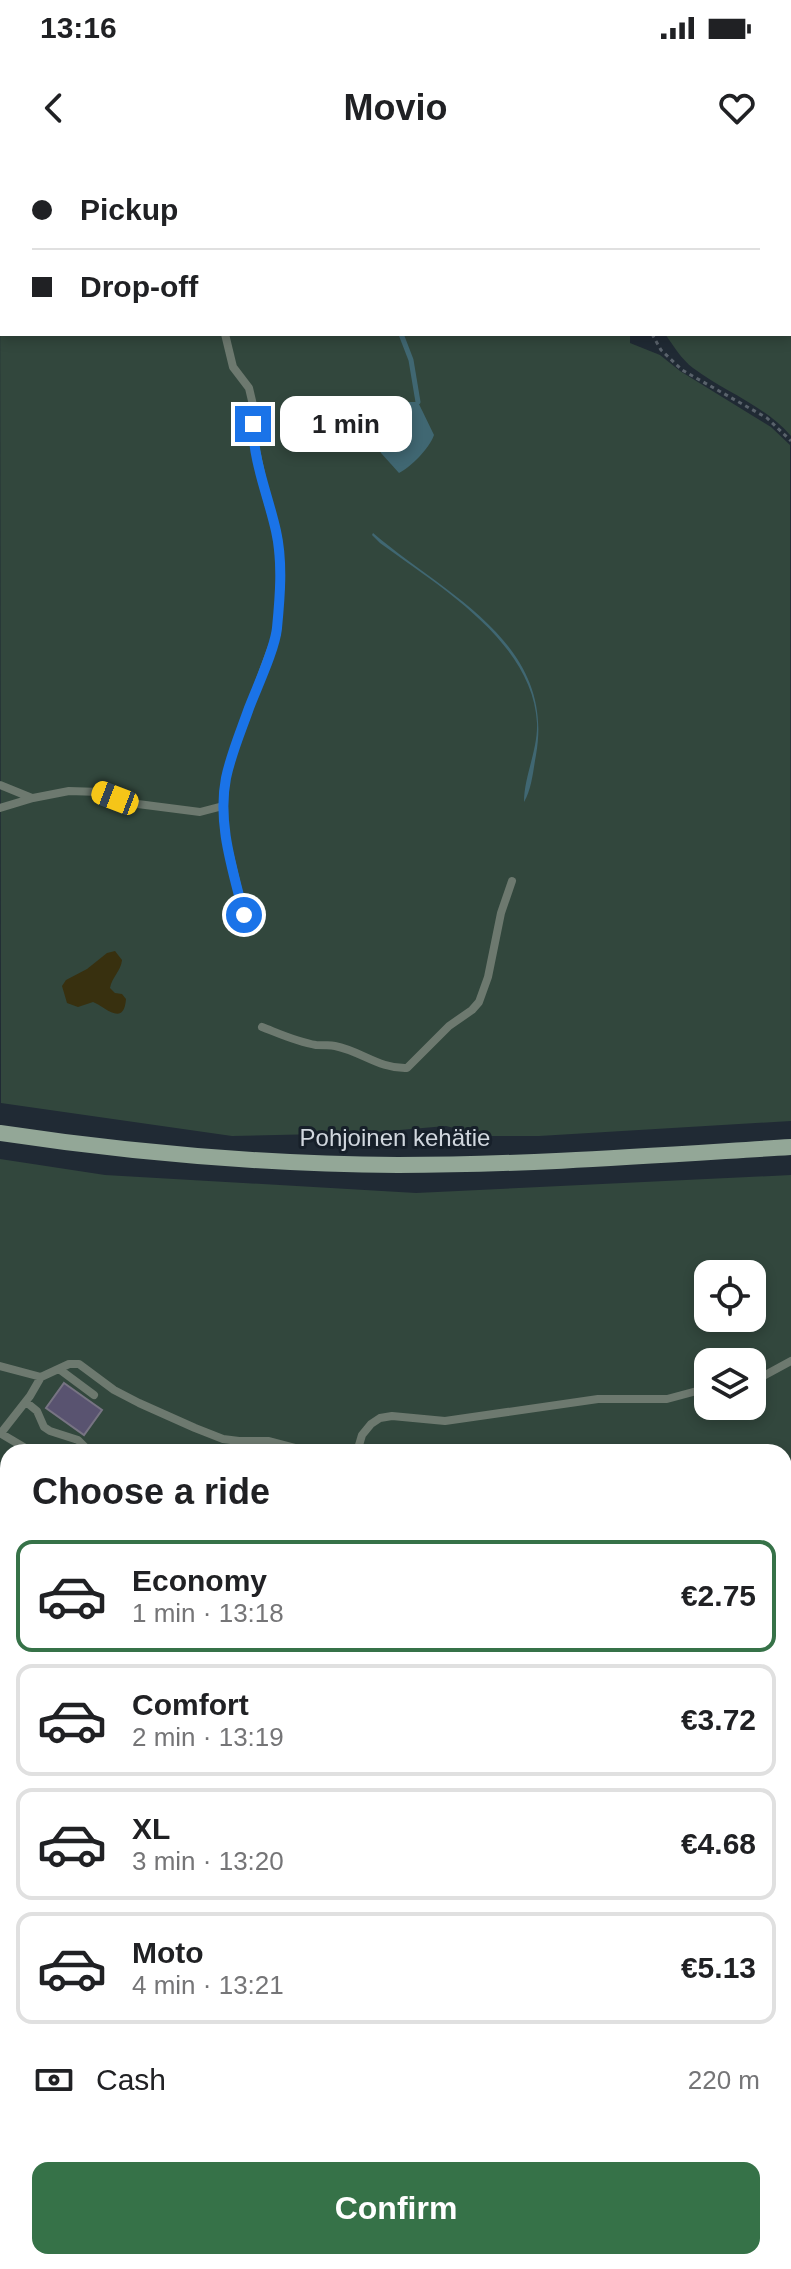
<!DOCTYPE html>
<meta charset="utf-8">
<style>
:root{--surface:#fff;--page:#f6f6f6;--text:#202124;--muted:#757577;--line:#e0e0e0;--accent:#367248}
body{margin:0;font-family:Arial,sans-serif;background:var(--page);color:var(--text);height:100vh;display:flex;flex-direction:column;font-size:30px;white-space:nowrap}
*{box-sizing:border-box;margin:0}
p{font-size:26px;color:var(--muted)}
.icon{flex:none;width:44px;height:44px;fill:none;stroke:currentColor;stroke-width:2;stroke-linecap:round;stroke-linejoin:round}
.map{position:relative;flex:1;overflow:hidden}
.panel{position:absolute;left:0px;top:1284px;width:792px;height:826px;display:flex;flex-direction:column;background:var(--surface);border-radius:24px 24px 0 0;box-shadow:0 4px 12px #0003}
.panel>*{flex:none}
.banner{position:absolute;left:0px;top:0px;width:792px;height:176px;box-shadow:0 4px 12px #0003;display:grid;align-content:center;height:176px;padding:0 32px;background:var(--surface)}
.buttons{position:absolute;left:694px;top:1100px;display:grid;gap:16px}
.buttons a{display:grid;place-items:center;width:72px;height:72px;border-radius:16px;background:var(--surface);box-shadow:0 4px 12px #0003;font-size:40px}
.end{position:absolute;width:36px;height:36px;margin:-18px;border:10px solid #1a73e8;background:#fff;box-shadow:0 0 0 4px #fff}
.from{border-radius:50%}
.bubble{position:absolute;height:56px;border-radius:16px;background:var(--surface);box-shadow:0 4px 12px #0003;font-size:26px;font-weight:600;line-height:56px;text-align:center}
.car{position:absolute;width:24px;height:48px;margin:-24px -12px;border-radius:10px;box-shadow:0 0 6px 2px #0007;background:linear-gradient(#f5c518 24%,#345 0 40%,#f5c518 0 76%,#345 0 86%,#f5c518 0)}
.banner b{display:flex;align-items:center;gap:28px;height:76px;font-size:30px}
.banner b+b{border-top:2px solid var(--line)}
.banner i{width:20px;height:20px;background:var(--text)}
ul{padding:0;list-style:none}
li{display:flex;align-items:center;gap:24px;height:112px;margin:0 16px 12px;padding:0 16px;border:4px solid var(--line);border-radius:16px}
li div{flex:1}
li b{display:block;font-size:30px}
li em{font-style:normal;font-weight:600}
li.on{border-color:var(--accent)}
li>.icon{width:72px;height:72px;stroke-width:1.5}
h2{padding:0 32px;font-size:36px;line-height:96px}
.pay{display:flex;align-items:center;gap:20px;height:88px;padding:0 32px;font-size:30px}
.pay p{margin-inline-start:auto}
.button{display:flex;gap:16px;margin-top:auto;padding:16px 32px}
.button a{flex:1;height:92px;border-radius:16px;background:var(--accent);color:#fff;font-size:32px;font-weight:600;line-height:92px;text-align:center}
.status{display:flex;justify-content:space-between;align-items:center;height:56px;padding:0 40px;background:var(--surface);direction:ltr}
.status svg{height:22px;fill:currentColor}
header{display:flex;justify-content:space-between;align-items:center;height:104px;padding:0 32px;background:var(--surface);font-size:36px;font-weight:600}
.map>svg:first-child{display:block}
</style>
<div class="status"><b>13:16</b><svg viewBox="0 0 49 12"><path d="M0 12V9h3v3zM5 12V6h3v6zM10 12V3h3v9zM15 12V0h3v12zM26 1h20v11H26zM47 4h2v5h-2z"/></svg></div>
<header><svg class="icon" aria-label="back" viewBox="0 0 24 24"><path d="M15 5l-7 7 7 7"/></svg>Movio<svg class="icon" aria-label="heart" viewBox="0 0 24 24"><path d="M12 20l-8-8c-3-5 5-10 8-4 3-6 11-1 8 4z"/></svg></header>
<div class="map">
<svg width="791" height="2109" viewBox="0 0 791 2109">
<rect width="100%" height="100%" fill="#202a34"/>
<!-- green -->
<path fill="#32473d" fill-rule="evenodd" d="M0 0H369L371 2H2V174H630V183L660 195 680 211 771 267 790 285 791 961 539 976H486L446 966 365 973 232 976 1 943Z
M571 0H791V276C764 245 725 232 693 208 682 200 673 185 665 174H790V2H572Z
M0 999 105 1015 416 1033 791 1015V1689L784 1691V1292H8V2102H53L52 2109H0ZM708 1114H752V1158H708ZM708 1202H752V1246H708Z
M784 2034 791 2053V2109H737L730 2102H784Z"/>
<!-- sand -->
<path fill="#38300f" d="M115 791 122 800C121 811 112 817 110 828L115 833 122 834 126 839C124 868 104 846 93 842L78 847 67 843 62 826 66 820 87 809 107 793Z"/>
<!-- water -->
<path fill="#406772" d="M407 242H418L434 275C429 289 411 307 399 313L381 293 377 283 386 264 383 251 386 246 394 245 396 247Z
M373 373C444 434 556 482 536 595 533 611 532 628 524 642 524 616 538 590 537 563 533 482 439 426 380 383L372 375Z"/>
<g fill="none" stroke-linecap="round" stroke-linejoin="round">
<!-- stream -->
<path stroke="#406772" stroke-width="5" d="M63 2V0
M401 174 411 200 418 242
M784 1451 791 1450"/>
</g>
<!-- building -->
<path fill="#595370" stroke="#777483" stroke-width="2" d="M64 1223 102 1250 84 1275 46 1248Z"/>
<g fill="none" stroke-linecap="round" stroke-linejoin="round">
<!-- path -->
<path stroke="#59626b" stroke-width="3" stroke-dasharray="4 4" stroke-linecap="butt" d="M564 0 565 2
M652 174 661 190 682 210 767 258 791 281
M90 2102 94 2109"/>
<!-- lane -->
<path stroke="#6d796f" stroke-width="8" d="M128 0 130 2
M0 625 32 638
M223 646 225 675 244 755
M0 648 33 638 69 631 100 632 130 643 200 652 223 646 226 618 234 590 277 473 281 418 277 373 265 332 253 276V245L249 228 233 207 225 174
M262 867C280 874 297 882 316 885 322 885 329 885 335 886 361 891 379 909 407 908L449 866 472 850 479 842 488 817 501 753 512 721
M0 1206 41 1217 69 1204H79L114 1230 139 1243 195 1268 223 1279 239 1281H269L311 1292
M59 1209 94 1235
M752 1219H758L791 1201
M26 1242 37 1251 44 1267 50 1271 78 1280 90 1292
M0 1273 32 1292
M1 1273 30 1236 41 1217
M357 1292 362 1275 371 1264 380 1258 392 1256 445 1261 598 1239H667L708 1228"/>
<!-- street -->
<path stroke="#6d796f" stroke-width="16" d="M784 1464 791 1462"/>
<!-- secondary -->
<path stroke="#93a797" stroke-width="16" d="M0 973C132 993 265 1004 398 1005 529 1005 660 995 791 987"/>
</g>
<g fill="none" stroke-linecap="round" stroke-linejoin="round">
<!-- route -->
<path stroke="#1a73e8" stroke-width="10" d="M244 755C233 710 217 664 226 618 231 594 241 571 249 548 257 527 275 489 277 468 280 437 283 402 276 371 268 335 253 301 253 264"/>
</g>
<g text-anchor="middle" stroke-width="6" stroke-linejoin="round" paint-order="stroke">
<!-- street labels -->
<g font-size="24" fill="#d1d7de" stroke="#17202a">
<text x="395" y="986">Pohjoinen kehätie</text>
</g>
</g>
</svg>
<div class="buttons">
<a><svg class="icon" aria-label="locate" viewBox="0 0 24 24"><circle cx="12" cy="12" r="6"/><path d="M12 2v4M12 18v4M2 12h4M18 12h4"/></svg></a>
<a><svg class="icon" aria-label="layers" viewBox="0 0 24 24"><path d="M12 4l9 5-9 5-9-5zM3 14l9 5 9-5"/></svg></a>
</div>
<i class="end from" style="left:244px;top:755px"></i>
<i class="end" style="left:253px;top:264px"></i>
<div class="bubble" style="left:280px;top:236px;width:132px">1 min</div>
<i class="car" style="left:115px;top:638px;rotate:291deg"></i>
<div class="banner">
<b><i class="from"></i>Pickup</b>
<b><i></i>Drop-off</b>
</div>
<section class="panel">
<h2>Choose a ride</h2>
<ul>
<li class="on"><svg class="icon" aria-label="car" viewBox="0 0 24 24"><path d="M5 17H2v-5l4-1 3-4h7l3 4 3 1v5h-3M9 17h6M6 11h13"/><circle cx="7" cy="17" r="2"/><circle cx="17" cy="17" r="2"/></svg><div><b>Economy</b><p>1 min · 13:18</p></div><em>€2.75</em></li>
<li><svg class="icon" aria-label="car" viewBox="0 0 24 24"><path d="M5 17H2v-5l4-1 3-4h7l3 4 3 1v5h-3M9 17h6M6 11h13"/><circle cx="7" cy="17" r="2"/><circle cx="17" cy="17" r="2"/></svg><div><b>Comfort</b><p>2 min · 13:19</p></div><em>€3.72</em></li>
<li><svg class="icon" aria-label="car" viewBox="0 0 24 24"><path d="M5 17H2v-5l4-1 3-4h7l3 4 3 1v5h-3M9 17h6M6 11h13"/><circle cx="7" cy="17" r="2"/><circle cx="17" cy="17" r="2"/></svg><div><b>XL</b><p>3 min · 13:20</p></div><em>€4.68</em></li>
<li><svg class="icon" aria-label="car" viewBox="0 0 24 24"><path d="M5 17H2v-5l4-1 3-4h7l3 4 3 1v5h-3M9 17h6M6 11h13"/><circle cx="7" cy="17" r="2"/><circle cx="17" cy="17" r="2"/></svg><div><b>Moto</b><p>4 min · 13:21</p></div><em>€5.13</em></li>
</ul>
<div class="pay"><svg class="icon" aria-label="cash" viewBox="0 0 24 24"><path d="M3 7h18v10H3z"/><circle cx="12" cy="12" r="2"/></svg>Cash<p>220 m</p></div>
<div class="button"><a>Confirm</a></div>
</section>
</div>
